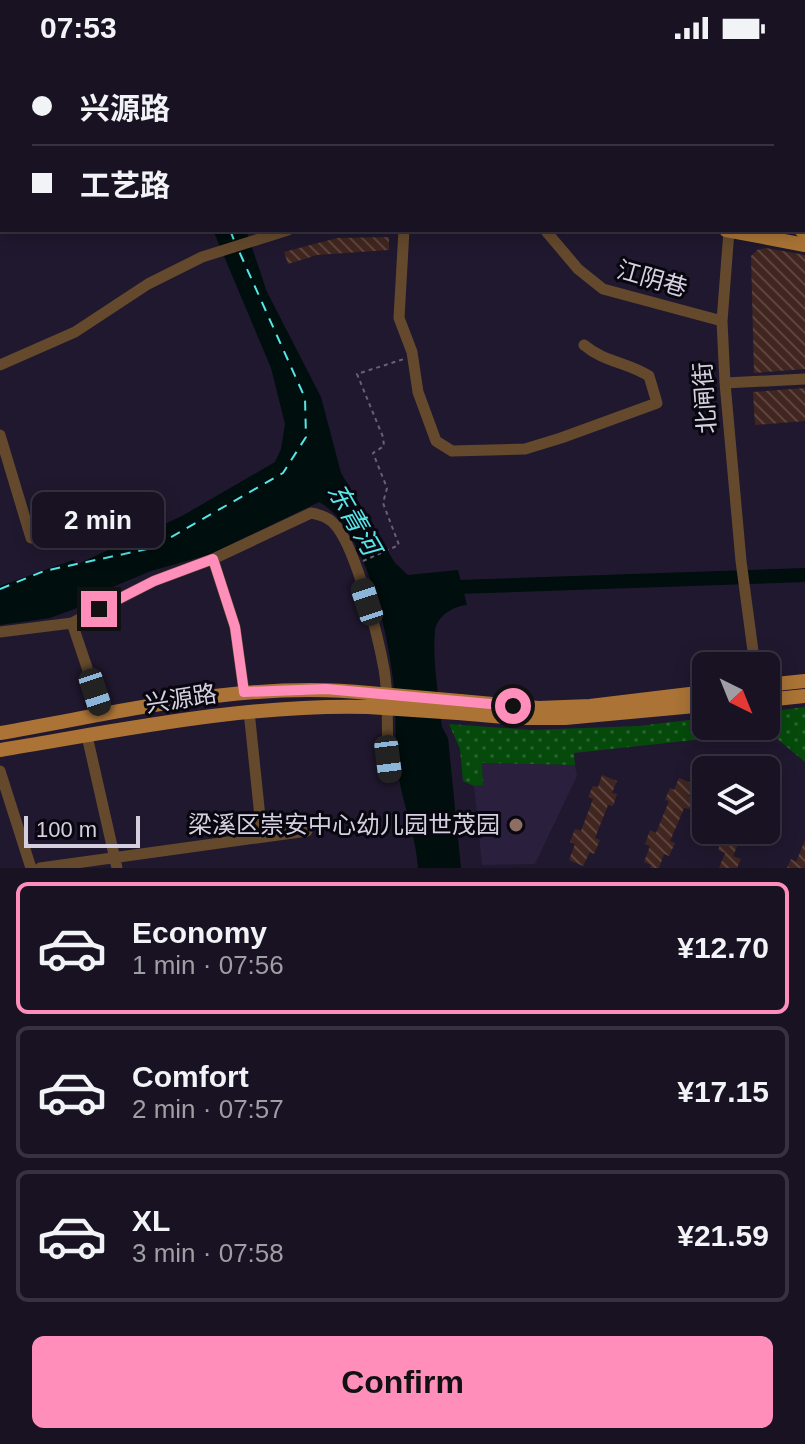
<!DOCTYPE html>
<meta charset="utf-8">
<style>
:root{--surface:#181222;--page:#25202f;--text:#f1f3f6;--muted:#9f9ea5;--line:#363240;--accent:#ff8eba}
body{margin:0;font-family:Helvetica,"Noto Sans SC",sans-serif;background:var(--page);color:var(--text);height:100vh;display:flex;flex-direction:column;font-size:30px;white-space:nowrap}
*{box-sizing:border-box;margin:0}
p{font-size:26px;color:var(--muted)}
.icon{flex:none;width:44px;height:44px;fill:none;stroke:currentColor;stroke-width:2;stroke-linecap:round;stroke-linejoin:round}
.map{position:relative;height:812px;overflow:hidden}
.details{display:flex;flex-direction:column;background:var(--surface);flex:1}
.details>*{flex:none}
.guide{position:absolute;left:0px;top:0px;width:806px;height:176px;box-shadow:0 4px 20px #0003,0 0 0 2px var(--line);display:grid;align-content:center;height:176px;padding:0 32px;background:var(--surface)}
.needle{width:52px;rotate:137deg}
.tools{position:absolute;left:692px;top:596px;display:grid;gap:16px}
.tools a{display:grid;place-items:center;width:88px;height:88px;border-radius:12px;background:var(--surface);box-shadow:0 4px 20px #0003,0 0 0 2px var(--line);font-size:40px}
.scale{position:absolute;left:24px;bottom:20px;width:116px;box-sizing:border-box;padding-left:8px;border:4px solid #d5d0e0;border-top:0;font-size:22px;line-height:28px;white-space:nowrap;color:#d5d0e0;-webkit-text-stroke:6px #08060e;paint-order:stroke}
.end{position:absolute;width:36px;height:36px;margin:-18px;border:10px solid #ff8eba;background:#111;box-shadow:0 0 0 4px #111}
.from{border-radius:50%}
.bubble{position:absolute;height:56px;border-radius:12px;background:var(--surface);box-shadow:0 4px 20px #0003,0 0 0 2px var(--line);font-size:26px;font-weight:600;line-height:56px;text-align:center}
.car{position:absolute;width:24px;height:48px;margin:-24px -12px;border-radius:10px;box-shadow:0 0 6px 2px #0007;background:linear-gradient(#222 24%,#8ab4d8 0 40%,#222 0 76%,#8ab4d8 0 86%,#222 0)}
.guide b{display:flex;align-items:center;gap:28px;height:76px;font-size:30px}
.guide b+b{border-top:2px solid var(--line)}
.guide i{width:20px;height:20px;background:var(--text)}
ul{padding:14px 0 0;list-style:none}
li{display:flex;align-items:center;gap:24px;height:132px;margin:0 16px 12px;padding:0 16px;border:4px solid var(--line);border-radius:12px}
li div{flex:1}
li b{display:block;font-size:30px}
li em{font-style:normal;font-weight:600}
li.current{border-color:var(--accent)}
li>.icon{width:72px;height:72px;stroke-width:1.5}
.action{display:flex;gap:16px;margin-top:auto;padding:16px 32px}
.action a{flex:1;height:92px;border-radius:12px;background:var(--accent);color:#111;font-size:32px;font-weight:600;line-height:92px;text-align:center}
.status{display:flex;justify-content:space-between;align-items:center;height:56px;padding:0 40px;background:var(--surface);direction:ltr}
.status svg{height:22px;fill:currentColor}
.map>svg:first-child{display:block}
</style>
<div class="status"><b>07:53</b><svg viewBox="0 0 49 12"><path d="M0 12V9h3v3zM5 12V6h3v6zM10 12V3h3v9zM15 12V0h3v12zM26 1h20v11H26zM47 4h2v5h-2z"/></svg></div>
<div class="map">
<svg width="805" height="812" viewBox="0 0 805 812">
<defs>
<pattern id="garden-dots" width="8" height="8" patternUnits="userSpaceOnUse" patternTransform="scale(2)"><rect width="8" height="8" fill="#054a0b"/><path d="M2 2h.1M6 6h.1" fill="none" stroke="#29632e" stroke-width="1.8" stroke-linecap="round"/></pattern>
<pattern id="building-back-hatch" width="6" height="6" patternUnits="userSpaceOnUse" patternTransform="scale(2)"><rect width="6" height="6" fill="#41261f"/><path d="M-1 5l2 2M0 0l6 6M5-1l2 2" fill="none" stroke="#5c443f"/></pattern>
</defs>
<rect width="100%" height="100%" fill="#20182e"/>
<!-- built -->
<path fill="#2a1f3c" d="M482 707 575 709 577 720 535 808 482 809 474 730 483 728Z"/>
<!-- garden -->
<path fill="url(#garden-dots)" d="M805 651V706L769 676 574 697 575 709 482 707 483 729 474 730 463 725 460 693 449 668 530 674 638 670 706 662V670H766V656Z"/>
<!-- water -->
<path fill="#000e0e" d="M213 174H246L267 236 321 341 341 417 395 507 408 519 458 514 467 549C453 550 437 560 435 575 432 602 439 644 442 671L448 682 461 812H418C416 781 404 752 399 722 394 689 397 656 393 623 388 575 364 470 319 446L211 498 151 515 110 532 77 552 50 562 0 569V530L73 504 78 508 182 460 275 406 281 393 285 368 271 312Z"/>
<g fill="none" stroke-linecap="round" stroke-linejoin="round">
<!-- river -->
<path stroke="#000e0e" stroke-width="14" d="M444 534 456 531 805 519"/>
<!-- ferry -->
<path stroke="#55e6e8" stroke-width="2" stroke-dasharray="10 8" stroke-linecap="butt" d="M350 2 351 0
M230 174 234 184
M0 533 44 515 152 492 283 417 306 381 305 342 238 193"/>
</g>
<!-- building -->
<path fill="url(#building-back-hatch)" d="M389 181V194L317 199 288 208 284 196 337 182Z
M766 192 805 199V313L754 317 751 200 757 194Z
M805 332V365L755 369 753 336Z
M602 719 617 725 612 737 617 738 613 750 608 749 595 782 600 784 594 798 590 796 583 810 569 804 575 788 570 786 575 773 581 775 593 743 588 741 593 730 598 731Z
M679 722 694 728 689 740 694 742 689 753 684 752 677 769 670 785 675 787 669 800 664 798 659 812H650L651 809 644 806 650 790 645 788 650 774 656 777 669 745 665 744 670 732 674 734Z
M726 774H749L744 788 739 786 733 800 741 803 737 812H719L725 797 718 794Z
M805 784V812H787L791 803 796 806Z"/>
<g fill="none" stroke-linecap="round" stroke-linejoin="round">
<!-- path -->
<path stroke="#686175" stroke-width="2" stroke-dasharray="4 4" stroke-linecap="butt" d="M363 505 399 489 383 447 387 432 373 397 384 390 383 381 357 318 404 303"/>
<!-- minor -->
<path stroke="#64492d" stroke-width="11" d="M218 0 219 2
M406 0 408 2
M635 0 636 2
M722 0 724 2
M314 2 316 0
M381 2V0
M495 2 497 0
M765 2 768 0
M404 174 399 262 412 296 418 336 436 385 452 395 525 393 561 382 657 347 649 320C627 306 604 306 584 289
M545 174 578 213 603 233 722 265
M729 175 722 265 725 327 741 505 755 610
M0 309 75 276 148 228 202 201 288 174
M725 327 805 323
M0 379 31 482
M213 503 235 571 244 636
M72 567 103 659
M0 576 72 567 154 525 213 503 311 457C322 459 330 462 337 471 357 497 378 580 384 613 390 648 385 685 390 719
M249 655 262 780
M87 680 117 812
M0 715 31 812
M40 812 307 775"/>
<!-- major -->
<path stroke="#ab7436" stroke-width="14" d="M515 0 517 2
M533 0 534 2
M25 2 29 0
M53 2 56 0
M0 18 2 17
M0 35 2 34
M726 174 805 189
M801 174 805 175
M766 629 805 625
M766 644 805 640
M460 645 539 652 590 650 706 636
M458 657 516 662H565L706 649
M0 677C122 656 245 624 369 637
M0 694C122 674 245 648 368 651"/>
<!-- major-bridge -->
<path stroke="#ab7436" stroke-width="14" d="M369 637 460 645
M368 651 458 657"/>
</g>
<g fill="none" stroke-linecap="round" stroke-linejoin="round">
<!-- route -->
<path stroke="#ff8eba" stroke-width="10" d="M99 553 154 525 213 503 235 571 244 636 326 633 513 650"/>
</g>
<!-- markers -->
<circle fill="#8d6e63" stroke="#08060e" stroke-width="3" cx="516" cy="769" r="8"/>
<g text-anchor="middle" stroke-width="6" stroke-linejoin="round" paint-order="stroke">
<!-- street labels -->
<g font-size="24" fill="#d5d0e0" stroke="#08060e">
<text transform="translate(652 223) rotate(16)" y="8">江阴巷</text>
<text transform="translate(705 342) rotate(-94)" y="8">北闸街</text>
<text transform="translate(181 643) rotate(-9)" y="8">兴源路</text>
</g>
<!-- poi labels -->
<g font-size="24" fill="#d5d0e0" stroke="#08060e" text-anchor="end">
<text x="500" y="777">梁溪区崇安中心幼儿园世茂园</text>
</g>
<!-- water labels -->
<g font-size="26" font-style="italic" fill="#55e6e8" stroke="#08060e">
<text transform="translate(354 463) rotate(60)" y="9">东青河</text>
</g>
</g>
</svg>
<div class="tools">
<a><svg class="needle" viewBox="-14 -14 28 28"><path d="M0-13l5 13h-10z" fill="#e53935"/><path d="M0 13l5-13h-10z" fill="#9f9ea5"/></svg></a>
<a><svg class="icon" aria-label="layers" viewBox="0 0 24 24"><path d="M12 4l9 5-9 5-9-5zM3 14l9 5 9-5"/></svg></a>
</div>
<div class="scale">100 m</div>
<i class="end from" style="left:513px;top:650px"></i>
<i class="end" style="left:99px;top:553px"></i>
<div class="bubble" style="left:32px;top:436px;width:132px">2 min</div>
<i class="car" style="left:367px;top:546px;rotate:342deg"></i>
<i class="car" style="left:95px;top:636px;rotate:162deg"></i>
<i class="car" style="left:388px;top:703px;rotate:173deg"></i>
<div class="guide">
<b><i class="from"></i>兴源路</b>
<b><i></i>工艺路</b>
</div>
</div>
<section class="details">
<ul>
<li class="current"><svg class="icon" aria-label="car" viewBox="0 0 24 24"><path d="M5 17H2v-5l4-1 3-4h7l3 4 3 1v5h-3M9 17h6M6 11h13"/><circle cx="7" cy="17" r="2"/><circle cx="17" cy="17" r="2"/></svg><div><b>Economy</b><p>1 min · 07:56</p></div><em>¥12.70</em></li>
<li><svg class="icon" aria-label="car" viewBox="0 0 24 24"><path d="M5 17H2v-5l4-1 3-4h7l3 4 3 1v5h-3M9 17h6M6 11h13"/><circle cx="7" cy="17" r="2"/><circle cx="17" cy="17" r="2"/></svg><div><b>Comfort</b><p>2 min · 07:57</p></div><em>¥17.15</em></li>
<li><svg class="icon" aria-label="car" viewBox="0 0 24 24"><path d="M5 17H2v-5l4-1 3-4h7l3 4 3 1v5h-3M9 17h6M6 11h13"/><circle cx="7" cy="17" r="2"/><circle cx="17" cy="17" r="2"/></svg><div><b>XL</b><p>3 min · 07:58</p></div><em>¥21.59</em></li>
</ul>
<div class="action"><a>Confirm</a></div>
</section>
